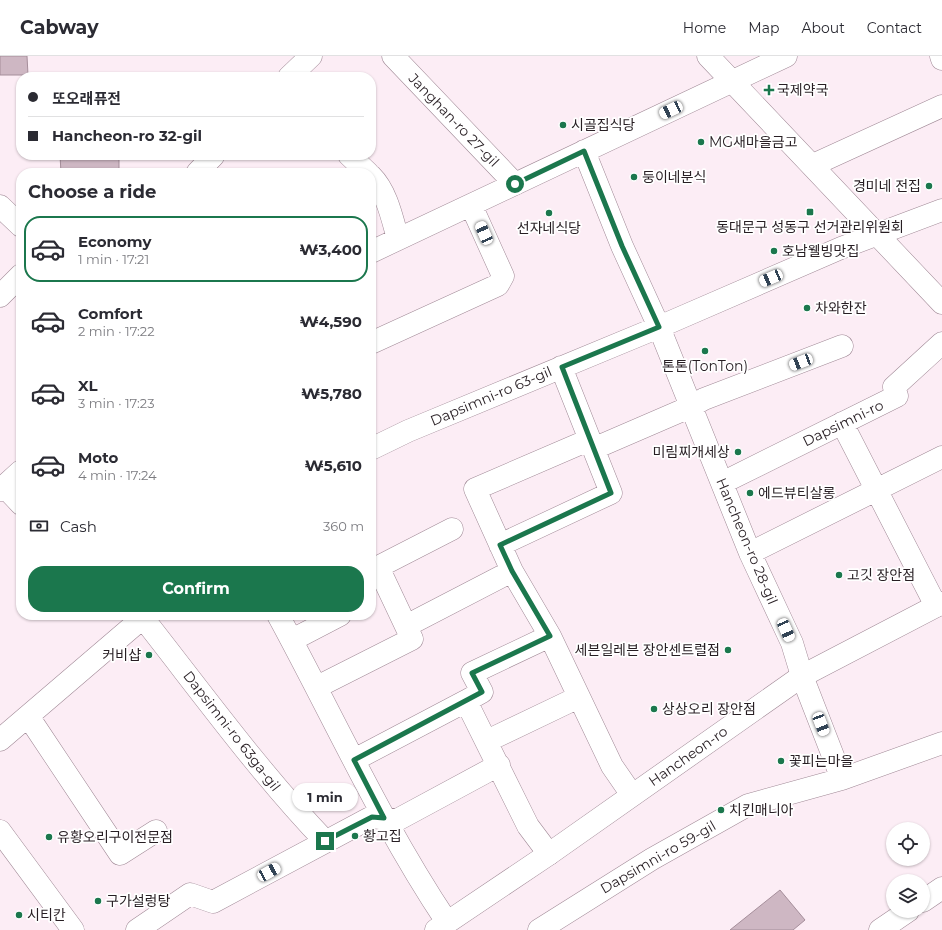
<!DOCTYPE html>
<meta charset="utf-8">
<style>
:root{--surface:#fff;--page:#f2f2f3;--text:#2b2b33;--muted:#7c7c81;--line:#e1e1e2;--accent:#1b774d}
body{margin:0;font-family:Montserrat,"Noto Sans KR",sans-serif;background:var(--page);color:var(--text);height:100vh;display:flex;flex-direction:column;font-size:15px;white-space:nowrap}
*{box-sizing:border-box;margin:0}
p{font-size:13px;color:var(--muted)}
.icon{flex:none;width:22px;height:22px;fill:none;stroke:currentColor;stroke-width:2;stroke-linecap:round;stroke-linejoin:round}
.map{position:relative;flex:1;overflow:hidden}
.side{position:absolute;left:16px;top:112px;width:360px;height:452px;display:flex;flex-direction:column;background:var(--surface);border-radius:16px;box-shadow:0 1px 3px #0004}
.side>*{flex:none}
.top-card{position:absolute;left:16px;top:16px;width:360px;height:88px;border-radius:16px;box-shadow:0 1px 3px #0004;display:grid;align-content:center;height:88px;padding:0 12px;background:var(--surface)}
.controls{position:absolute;left:886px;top:766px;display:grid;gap:8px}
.controls a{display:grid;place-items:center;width:44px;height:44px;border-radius:50%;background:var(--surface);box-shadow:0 1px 3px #0004;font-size:20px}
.end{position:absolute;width:18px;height:18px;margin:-9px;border:5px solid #1b774d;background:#fff;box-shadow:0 0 0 2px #fff}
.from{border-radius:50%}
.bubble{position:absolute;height:28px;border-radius:14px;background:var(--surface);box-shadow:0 1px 3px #0004;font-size:13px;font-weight:700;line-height:28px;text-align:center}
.car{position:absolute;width:12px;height:24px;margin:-12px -6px;border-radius:5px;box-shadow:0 0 3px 1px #0007;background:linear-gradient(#fff 24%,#345 0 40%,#fff 0 76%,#345 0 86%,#fff 0)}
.top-card b{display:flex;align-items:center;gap:14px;height:38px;font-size:15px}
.top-card b+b{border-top:1px solid var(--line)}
.top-card i{width:10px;height:10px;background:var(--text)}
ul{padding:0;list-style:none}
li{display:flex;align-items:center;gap:12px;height:66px;margin:0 8px 6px;padding:0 4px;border:2px solid transparent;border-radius:16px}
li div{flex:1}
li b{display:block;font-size:15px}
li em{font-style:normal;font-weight:700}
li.active{border-color:var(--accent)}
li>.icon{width:36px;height:36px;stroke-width:1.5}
h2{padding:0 12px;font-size:18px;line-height:48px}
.pay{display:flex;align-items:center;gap:10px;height:44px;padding:0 12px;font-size:15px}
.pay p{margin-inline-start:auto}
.cta{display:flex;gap:8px;margin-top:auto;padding:8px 12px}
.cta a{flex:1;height:46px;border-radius:16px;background:var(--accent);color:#fff;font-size:16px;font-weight:700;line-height:46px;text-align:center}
header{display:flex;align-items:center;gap:24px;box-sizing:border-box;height:56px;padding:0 20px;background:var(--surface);border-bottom:1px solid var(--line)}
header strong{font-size:19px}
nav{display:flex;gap:22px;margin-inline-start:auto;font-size:14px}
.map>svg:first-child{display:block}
</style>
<header>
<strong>Cabway</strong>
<nav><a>Home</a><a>Map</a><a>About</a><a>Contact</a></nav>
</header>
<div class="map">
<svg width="942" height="874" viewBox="0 0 942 874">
<rect width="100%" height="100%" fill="#fcedf5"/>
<!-- building -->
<path fill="#ceb7c3" stroke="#a58e9a" d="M0 0H27L28 19H0Z
M60 99H119V117H61Z
M780 834 805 864 793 874H730Z"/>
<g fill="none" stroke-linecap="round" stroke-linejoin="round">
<!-- minor casing -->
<g stroke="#a08996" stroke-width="23">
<path id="minor" d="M393 0 515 128
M941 0 942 3
M289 21 311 0
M584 95 622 190 659 271 750 497 792 587 802 620 842 723
M349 99 368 117
M813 109 942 50
M197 117 214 99
M371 120C387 136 392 162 398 183
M0 150 21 170
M371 196 786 0
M0 240 21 219
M371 287 498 229 503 220 471 149
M842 367 936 550
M371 393 408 375 659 271 841 192 942 154
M722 427 897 340 894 331 942 287
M4 430 21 448
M0 434 21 415
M500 489 611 437 561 311
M750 497 942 401
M278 559C334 662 382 769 447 866
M143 562C202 637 259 716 325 785
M406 570 512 515
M292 584 340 559
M317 631 412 583 378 511 452 473
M28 660 120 798 156 775
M0 684 146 559
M487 685 579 641
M354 704 466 645
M632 739 612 710 550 580 512 515 475 433 584 386 602 389 690 351 704 343 842 290
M0 775 73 874
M549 798 528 770 466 645 482 636 472 617 550 580
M923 845 942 832
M137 874 190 838 213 846 372 761 397 764 499 709
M539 874 652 803 748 749 842 723 942 687
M880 874 908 855"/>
</g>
<!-- major casing -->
<g stroke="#a08996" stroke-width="23">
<path id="major" d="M708 0 942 247
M436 874 549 798 802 620 942 547"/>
</g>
<!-- minor -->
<use href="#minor" stroke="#fff" stroke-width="22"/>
<!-- major -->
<use href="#major" stroke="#fff" stroke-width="22"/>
</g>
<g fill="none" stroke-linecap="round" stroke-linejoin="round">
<!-- route -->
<path stroke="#1b774d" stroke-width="5" d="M325 785 372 761 384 762 354 704 482 636 472 617 550 580 512 515 500 489 611 437 562 311 659 271 622 190 584 95 515 128"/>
</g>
<!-- markers -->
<g fill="#1b774d" stroke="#fff" stroke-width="1.5">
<path d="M767 28h4v4h4v4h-4v4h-4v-4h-4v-4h4z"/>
<circle cx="563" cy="69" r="4"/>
<circle cx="701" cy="86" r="4"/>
<circle cx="634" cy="121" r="4"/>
<circle cx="929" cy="130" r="4"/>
<rect x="806" y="152" width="8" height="8" rx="2"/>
<circle cx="549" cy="157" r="4"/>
<circle cx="774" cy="195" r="4"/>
<circle cx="807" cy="252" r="4"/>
<circle cx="705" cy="295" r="4"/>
<circle cx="738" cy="396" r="4"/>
<circle cx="750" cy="437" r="4"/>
<circle cx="839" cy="519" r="4"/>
<circle cx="728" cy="594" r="4"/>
<circle cx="149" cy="599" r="4"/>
<circle cx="654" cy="653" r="4"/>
<circle cx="781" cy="705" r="4"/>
<circle cx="721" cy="754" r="4"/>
<circle cx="355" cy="780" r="4"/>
<circle cx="49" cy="781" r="4"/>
<circle cx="98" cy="845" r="4"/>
<circle cx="19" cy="859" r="4"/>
</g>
<g text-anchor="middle" stroke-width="3.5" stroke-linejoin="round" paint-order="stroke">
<!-- poi labels -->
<g font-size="14" fill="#271e23" stroke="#fff" text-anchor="start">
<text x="777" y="39">국제약국</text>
<text x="571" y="74">시골집식당</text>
<text x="709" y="91">MG새마을금고</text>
<text x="642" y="126">둥이네분식</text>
<text x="921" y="135" text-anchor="end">경미네 전집</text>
<text x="810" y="176" text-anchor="middle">동대문구 성동구 선거관리위원회</text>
<text x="549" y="177" text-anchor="middle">선자네식당</text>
<text x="782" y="200">호남웰빙맛집</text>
<text x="815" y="257">차와한잔</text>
<text x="705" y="315" text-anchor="middle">톤톤(TonTon)</text>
<text x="730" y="401" text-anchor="end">미림찌개세상</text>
<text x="758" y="442">에드뷰티살롱</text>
<text x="847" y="524">고깃 장안점</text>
<text x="720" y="599" text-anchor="end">세븐일레븐 장안센트럴점</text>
<text x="141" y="604" text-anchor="end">커비샵</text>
<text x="662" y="658">상상오리 장안점</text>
<text x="789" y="710">꽃피는마을</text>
<text x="729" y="759">치킨매니아</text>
<text x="363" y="785">황고집</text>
<text x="57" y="786">유황오리구이전문점</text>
<text x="106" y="850">구가설렁탕</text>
<text x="27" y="864">시티칸</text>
</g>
<!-- street labels -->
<g font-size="14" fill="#271e23" stroke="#fff">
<text transform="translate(454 64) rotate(46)" y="5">Janghan-ro 27-gil</text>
<text transform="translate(491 340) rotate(-23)" y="5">Dapsimni-ro 63-gil</text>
<text transform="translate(843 367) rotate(-26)" y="5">Dapsimni-ro</text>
<text transform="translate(747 485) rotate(67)" y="5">Hancheon-ro 28-gil</text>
<text transform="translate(232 675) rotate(52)" y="5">Dapsimni-ro 63ga-gil</text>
<text transform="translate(688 700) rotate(-35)" y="5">Hancheon-ro</text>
<text transform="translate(658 801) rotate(-30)" y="5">Dapsimni-ro 59-gil</text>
</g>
</g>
</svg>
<div class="controls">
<a><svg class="icon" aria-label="locate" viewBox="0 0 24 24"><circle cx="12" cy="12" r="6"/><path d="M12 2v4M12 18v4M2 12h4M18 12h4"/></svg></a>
<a><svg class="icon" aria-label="layers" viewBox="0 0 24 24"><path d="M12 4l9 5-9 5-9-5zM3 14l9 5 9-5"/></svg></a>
</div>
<i class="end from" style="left:515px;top:128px"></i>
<i class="end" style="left:325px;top:785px"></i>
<div class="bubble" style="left:292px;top:727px;width:66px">1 min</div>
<i class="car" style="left:671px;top:54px;rotate:245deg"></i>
<i class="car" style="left:484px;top:177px;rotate:336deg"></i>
<i class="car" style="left:771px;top:222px;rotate:247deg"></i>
<i class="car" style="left:801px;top:306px;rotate:249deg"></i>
<i class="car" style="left:786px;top:574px;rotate:156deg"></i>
<i class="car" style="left:821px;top:668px;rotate:159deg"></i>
<i class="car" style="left:269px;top:816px;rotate:61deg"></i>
<div class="top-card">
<b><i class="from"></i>또오래퓨전</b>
<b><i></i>Hancheon-ro 32-gil</b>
</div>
<section class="side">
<h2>Choose a ride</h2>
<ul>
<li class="active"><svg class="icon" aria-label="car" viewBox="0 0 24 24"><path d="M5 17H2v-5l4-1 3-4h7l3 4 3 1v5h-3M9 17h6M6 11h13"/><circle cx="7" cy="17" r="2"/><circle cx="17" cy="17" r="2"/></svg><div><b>Economy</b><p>1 min · 17:21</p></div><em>₩3,400</em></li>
<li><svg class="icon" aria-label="car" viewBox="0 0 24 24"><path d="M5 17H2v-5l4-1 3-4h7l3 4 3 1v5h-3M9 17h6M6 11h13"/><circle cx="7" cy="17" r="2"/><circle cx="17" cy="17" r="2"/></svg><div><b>Comfort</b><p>2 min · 17:22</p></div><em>₩4,590</em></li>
<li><svg class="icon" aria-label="car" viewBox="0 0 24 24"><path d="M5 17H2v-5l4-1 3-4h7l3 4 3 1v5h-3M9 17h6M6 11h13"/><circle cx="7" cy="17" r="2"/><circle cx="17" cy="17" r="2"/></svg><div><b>XL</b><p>3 min · 17:23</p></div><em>₩5,780</em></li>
<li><svg class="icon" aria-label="car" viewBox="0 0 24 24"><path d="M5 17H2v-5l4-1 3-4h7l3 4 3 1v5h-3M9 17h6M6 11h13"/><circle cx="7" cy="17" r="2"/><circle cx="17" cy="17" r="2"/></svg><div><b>Moto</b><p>4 min · 17:24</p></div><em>₩5,610</em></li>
</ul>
<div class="pay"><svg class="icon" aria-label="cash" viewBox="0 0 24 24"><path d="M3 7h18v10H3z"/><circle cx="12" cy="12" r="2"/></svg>Cash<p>360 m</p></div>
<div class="cta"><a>Confirm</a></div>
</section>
</div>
